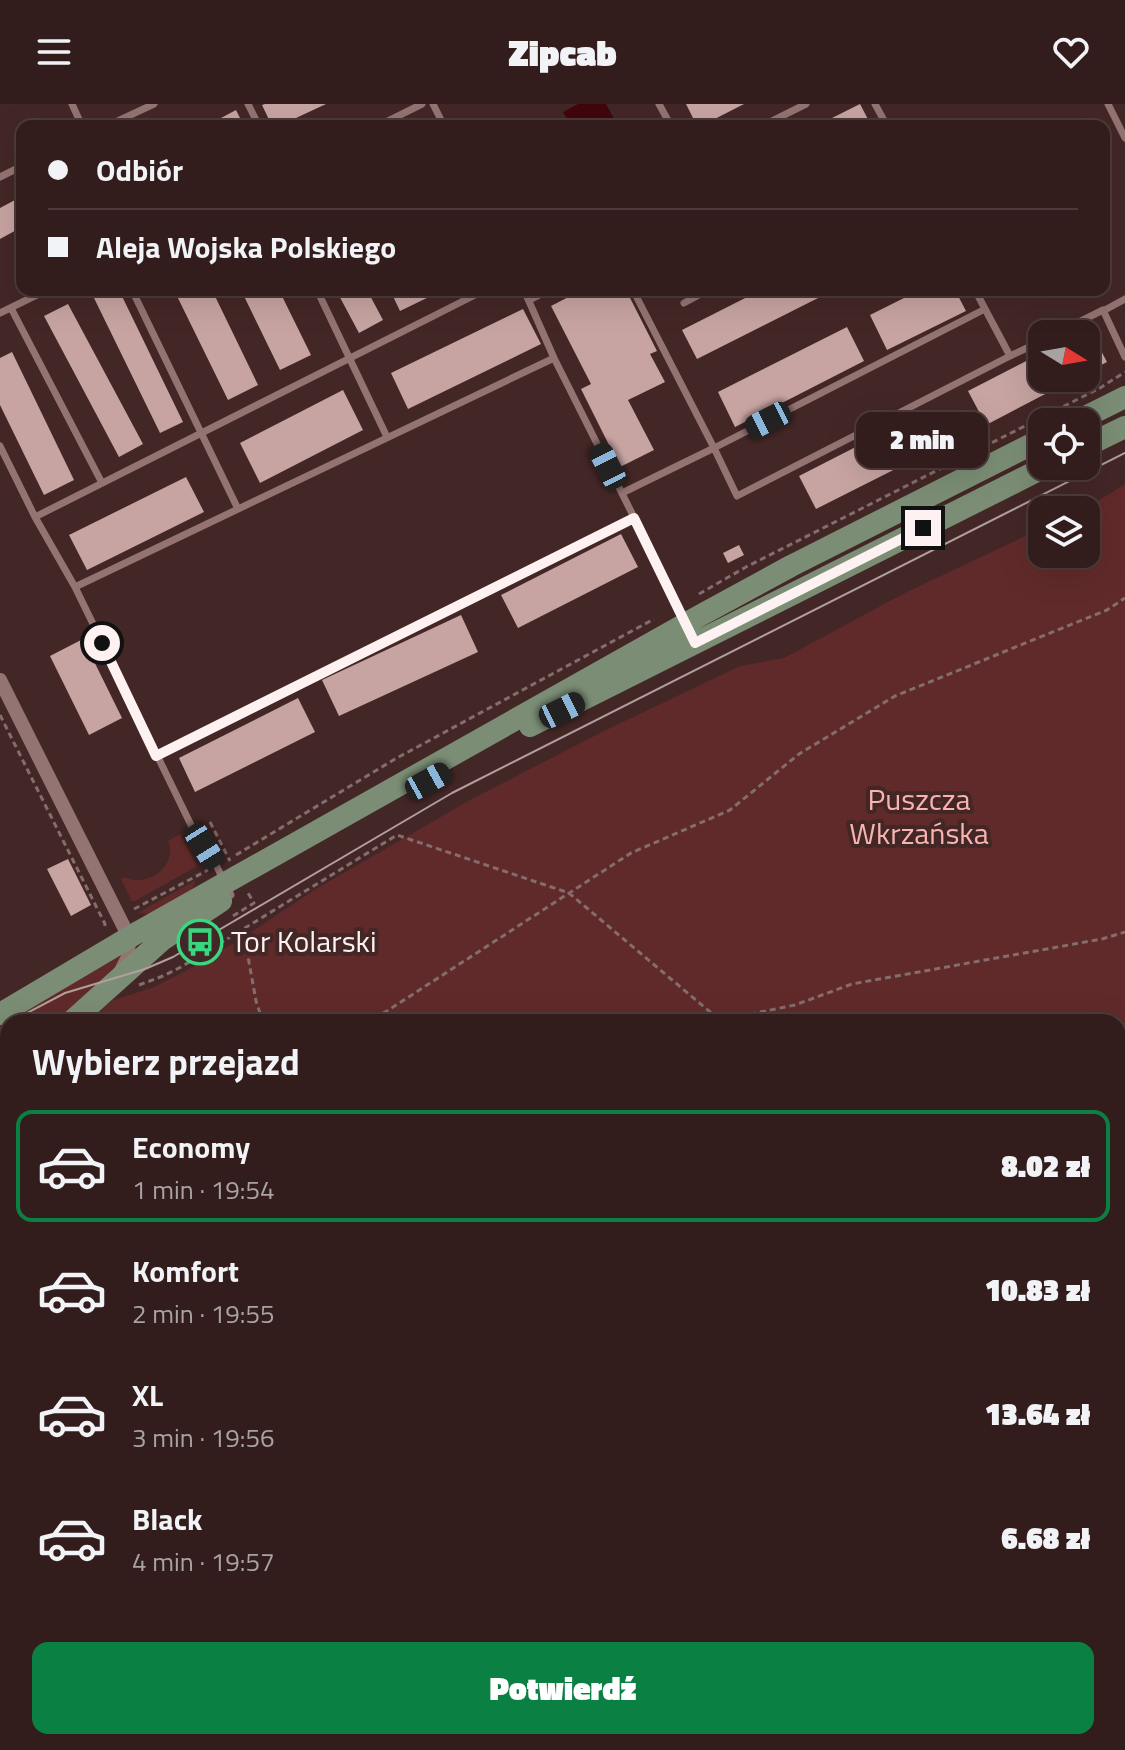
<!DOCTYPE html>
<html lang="pl">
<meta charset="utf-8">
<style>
:root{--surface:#321d1c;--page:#3a2625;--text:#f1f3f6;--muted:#a8a2a3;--line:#4d3b3b;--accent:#0b8043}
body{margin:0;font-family:"Titillium Web",sans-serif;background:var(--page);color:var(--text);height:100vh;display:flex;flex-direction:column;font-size:30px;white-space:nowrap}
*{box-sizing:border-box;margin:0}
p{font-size:26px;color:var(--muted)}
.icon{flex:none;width:44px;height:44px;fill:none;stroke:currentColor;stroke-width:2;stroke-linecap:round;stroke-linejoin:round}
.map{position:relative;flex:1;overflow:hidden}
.panel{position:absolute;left:0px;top:910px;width:1126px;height:736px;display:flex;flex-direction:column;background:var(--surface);border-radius:24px 24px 0 0;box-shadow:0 8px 32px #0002,0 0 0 2px var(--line)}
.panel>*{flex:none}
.hud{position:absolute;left:16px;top:16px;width:1094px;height:176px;border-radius:16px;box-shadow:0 8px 32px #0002,0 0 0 2px var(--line);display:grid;align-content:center;height:176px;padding:0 32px;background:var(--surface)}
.needle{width:52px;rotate:101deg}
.controls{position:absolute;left:1028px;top:216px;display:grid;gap:16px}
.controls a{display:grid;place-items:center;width:72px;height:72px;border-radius:16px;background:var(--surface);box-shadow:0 8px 32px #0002,0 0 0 2px var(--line);font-size:40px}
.end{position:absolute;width:36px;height:36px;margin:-18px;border:10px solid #fdf1f1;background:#111;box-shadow:0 0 0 4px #111}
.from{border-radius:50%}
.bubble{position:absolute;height:56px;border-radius:16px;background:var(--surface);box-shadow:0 8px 32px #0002,0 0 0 2px var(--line);font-size:26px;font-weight:800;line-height:56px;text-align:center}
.car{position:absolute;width:24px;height:48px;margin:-24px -12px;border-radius:10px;box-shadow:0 0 6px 2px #0007;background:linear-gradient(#222 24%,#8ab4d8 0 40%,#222 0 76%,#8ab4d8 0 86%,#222 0)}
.hud b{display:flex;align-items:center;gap:28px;height:76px;font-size:30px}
.hud b+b{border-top:2px solid var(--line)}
.hud i{width:20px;height:20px;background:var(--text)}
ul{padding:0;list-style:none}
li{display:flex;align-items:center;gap:24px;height:112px;margin:0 16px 12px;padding:0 16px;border:4px solid transparent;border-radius:16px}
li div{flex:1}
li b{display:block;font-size:30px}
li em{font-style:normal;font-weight:800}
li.current{border-color:var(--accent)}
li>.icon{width:72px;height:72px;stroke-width:1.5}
h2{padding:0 32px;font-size:36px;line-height:96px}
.action{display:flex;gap:16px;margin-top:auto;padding:16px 32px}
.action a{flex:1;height:92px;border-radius:16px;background:var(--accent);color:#fff;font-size:32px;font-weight:800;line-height:92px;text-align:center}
header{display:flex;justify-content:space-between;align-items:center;height:104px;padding:0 32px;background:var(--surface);font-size:36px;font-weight:800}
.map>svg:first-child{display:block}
</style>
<header><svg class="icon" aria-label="menu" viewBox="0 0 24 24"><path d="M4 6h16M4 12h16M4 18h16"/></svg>Zipcab<svg class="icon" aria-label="heart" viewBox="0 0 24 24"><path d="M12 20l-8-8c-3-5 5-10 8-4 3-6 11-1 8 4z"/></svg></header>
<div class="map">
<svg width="1125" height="1646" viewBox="0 0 1125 1646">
<rect width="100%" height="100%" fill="#432726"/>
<!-- green -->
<path fill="#612a2a" d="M1125 380V1304L1118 1296V918H87L113 896 152 884 193 863 244 833 316 785 470 696 602 628 740 562 784 554 903 490 1042 424V450H1086V406H1080L1098 397Z
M180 730 197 762 135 797H132L121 775 125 773C147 785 179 761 168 737Z
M196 776 192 786 153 808 146 810 138 809Z
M120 847 124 857 60 918H8V958L0 963V920Z
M8 978V1516L0 1519V983Z
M1125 1390V1646H685L700 1638H1118V1399Z
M68 1638H186L185 1646H75Z"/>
<!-- water -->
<path fill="#40060b" d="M578 0H606L618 22H571L563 8Z
M1118 1296 1125 1304V1390L1118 1399Z
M196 1638H234L242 1640 254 1638H320L321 1646H194Z
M349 1638H471L470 1646H350Z"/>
<!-- building -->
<path fill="#c7a4a2" d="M265 0H326L279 22H272L262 1Z
M686 0H744L701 22H697Z
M860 0 871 21 869 22H816Z
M236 6 244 22H206Z
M15 96 22 109V123L0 135V104Z
M110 186H119L183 318 160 329 94 194Z
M174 186H212L258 281 228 296Z
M241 186H279L311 251 280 266Z
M336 186H367L383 216 359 229Z
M390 186H428L431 192 400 207Z
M582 186H626L657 247 650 250 665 278 628 296 654 346 620 363 581 285 591 280 551 202Z
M761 186H834L697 255 682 226Z
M920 186H955L966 207 887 246 870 211Z
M68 200 143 340 119 353 44 212Z
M523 205 541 240 408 305 391 269Z
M847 223 864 257 735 323 718 288Z
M1089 224 1107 258 1086 269V230H1078Z
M12 248 74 376 44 391 0 301V254Z
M1042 249V274H1076L986 321 968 287Z
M343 286 363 326 260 379 240 339Z
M928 306 945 340 816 405 799 372Z
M186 373 204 408 87 466 69 431Z
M621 430 638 463 518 524 501 491Z
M739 441 744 451 728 459 723 449Z
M461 511 478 548 339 612 322 576Z
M83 535 122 614 89 631 50 552Z
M298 594 315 628 195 688 179 654Z
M68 755 91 801 71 812 47 765Z"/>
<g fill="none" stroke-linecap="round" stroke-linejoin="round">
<!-- path -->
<path stroke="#846d6c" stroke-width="3" stroke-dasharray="6 4" stroke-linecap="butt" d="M699 490 746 463 1100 284 1125 268
M0 611 105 820 104 826
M210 718 230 757
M236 751 395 655 654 515
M134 805 208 766
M233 812 254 799 248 789
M243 825 256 897 263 918
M183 843 191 856
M139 881 163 872 181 863 397 731 569 789 722 918
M365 918 387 907 631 749 730 706 799 650 895 592 1107 506 1125 494
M711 918 795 901 852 880 1102 835 1125 828
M1118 1051H1125
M0 1139 8 1141
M1118 1200 1125 1203
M0 1232 8 1208
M1118 1236 1125 1224
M1118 1255 1125 1258
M0 1496 8 1493
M1118 1510H1125
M0 1591 8 1589
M0 1601 8 1599
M0 1613 8 1621
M63 1638 71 1646
M338 1638 342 1646
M191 1646 192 1638
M475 1646V1638
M751 1646 760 1638"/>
<!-- lane -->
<path stroke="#947472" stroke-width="7" d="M72 0 82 22
M248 0 259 22
M433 0 444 22
M659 0 671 22
M875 0 887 22
M1108 0 1125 34
M107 22 154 0
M378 22 422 0
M762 22 806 0
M0 73 22 62
M132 186 238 405
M317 186 387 333
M975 186 1010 252 1042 237
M529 196 549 186
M684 199 708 186
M11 204 102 379
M985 205 714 344 737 392 1010 252
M1103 207 1125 195
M0 209 47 186
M1055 230 1103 206 1125 253
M554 254 672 489 685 518
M0 342 35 413
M622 389 714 344 633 186
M75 483 554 254 524 186
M156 652 634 414
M231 791 216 761 192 723 75 483 35 413 485 186"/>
<!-- street -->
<path stroke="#947472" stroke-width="14" d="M0 576 129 833 128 853 121 867"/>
<!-- secondary -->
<path stroke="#7b8e75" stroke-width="22" d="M1075 318 1125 293
M1086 342 1125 323
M530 622 1047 362
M0 910 140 827 701 511 791 462 1042 335
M71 918 162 836 221 797
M0 972 8 967"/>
<!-- tram -->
<path stroke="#b19e9e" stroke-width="2" d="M10 918 65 889 145 865 173 853 452 689 1125 349
M0 934 8 929"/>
</g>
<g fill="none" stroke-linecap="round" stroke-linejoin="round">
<!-- route -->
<path stroke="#fdf1f1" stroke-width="10" d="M102 539 156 652 634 414 695 539 923 424"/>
</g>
<!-- icons -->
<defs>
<g id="bus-ring" transform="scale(2.3)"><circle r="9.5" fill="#432726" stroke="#38d880" stroke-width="1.5"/><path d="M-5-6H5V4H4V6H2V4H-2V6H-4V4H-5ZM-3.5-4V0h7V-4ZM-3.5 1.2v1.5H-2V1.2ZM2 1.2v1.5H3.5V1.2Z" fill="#38d880"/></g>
</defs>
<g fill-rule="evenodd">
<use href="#bus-ring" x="200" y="838"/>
</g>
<g text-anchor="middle" stroke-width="8" stroke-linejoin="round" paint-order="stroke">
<!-- park labels -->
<g font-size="30" fill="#f8b2af" stroke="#432726">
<text x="919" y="706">Puszcza<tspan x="919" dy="34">Wkrzańska</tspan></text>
</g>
<!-- poi labels -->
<g font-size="30" fill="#fdf1f1" stroke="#432726" text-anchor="start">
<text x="231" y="848">Tor Kolarski</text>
</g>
</g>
</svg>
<div class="controls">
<a><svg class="needle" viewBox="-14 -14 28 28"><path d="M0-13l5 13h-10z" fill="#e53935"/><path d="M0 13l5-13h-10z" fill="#a8a2a3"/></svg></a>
<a><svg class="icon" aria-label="locate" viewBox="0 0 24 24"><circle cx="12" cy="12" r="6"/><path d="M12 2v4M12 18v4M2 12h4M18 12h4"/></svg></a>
<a><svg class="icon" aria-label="layers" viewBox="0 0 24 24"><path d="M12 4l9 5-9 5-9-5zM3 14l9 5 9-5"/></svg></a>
</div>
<i class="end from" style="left:102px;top:539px"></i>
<i class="end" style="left:923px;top:424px"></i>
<div class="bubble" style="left:856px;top:308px;width:132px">2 min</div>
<i class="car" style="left:768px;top:316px;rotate:243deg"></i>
<i class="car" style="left:608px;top:362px;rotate:333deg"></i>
<i class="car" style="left:562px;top:606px;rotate:64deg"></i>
<i class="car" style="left:428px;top:677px;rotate:61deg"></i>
<i class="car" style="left:204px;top:742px;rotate:148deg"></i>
<div class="hud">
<b><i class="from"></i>Odbiór</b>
<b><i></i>Aleja Wojska Polskiego</b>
</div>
<section class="panel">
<h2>Wybierz przejazd</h2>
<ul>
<li class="current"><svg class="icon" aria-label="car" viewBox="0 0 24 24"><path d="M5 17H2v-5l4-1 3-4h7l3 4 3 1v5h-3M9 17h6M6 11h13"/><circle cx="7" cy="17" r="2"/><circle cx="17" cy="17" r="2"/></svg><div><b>Economy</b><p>1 min · 19:54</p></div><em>8.02 zł</em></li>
<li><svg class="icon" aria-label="car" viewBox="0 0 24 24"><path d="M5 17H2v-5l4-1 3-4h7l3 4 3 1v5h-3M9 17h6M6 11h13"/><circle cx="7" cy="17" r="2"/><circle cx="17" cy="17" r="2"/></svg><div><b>Komfort</b><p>2 min · 19:55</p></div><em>10.83 zł</em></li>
<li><svg class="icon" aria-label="car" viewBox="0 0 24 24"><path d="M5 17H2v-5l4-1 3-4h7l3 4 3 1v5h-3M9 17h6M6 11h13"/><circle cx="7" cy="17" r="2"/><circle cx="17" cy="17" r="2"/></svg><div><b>XL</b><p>3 min · 19:56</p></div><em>13.64 zł</em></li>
<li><svg class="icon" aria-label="car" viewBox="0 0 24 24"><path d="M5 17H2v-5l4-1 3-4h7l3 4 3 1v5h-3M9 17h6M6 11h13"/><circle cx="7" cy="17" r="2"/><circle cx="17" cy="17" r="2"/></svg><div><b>Black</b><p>4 min · 19:57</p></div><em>6.68 zł</em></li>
</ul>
<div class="action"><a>Potwierdź</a></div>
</section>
</div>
